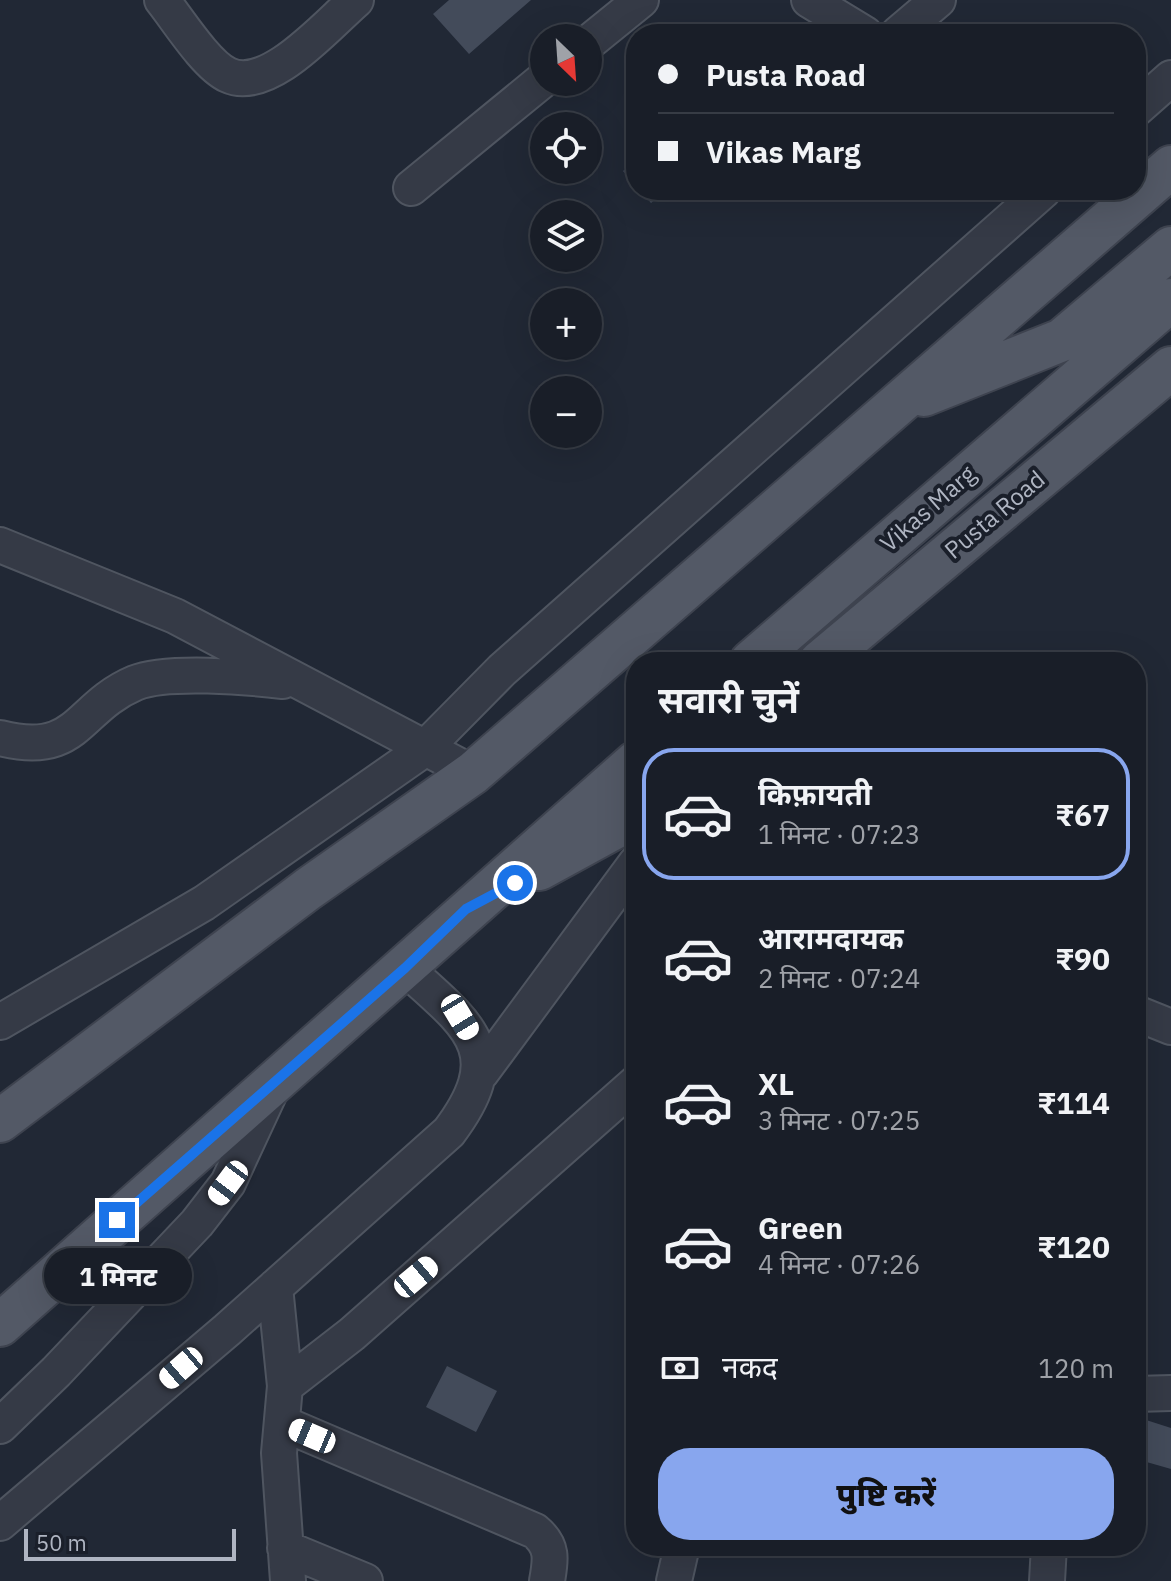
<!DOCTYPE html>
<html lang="hi">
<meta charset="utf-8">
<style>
:root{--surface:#191e28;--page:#262b34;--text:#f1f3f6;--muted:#9fa2a8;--line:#373c45;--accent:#88a6ee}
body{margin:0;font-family:"IBM Plex Sans","Noto Sans Devanagari",sans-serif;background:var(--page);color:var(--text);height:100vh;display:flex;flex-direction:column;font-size:30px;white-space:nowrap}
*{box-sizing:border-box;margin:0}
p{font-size:26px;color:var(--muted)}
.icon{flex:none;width:44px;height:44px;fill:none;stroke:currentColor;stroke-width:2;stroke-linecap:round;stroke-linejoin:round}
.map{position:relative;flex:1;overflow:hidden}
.panel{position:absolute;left:626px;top:652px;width:520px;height:904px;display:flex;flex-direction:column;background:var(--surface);border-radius:32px;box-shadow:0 8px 32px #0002,0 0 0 2px var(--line)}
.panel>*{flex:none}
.hud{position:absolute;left:626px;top:24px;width:520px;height:176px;border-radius:32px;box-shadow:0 8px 32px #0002,0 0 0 2px var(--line);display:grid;align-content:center;height:176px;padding:0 32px;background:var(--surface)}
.needle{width:52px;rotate:155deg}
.buttons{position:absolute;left:530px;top:24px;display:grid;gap:16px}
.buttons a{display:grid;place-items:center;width:72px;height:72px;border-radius:50%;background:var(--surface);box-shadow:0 8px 32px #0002,0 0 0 2px var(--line);font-size:40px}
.scale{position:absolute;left:24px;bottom:20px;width:212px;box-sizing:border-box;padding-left:8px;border:4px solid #afb5c2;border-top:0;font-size:22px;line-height:28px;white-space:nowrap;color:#afb5c2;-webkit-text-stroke:6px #1a1f2a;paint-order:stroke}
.end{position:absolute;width:36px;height:36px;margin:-18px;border:10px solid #1a73e8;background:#fff;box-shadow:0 0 0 4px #fff}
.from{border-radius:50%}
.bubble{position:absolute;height:56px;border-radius:28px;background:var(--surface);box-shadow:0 8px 32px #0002,0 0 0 2px var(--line);font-size:26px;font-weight:800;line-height:56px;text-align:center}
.car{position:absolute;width:24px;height:48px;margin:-24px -12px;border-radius:10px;box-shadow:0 0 6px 2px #0007;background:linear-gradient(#fff 24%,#345 0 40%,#fff 0 76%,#345 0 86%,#fff 0)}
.hud b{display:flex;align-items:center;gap:28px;height:76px;font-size:30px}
.hud b+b{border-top:2px solid var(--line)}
.hud i{width:20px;height:20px;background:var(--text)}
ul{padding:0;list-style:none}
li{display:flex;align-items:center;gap:24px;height:132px;margin:0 16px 12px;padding:0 16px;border:4px solid transparent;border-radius:32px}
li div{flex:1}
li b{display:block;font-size:30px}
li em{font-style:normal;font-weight:800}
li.active{border-color:var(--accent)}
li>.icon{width:72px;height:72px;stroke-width:1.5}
h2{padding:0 32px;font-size:36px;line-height:96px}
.pay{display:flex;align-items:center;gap:20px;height:88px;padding:0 32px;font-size:30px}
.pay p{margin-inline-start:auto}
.button{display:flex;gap:16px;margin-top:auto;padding:16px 32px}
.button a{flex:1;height:92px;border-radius:32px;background:var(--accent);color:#111;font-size:32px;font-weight:800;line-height:92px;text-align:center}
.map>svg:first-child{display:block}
</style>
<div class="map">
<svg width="1171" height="1581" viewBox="0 0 1171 1581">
<rect width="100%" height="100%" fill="#212835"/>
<!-- building -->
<path fill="#434b5a" d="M449 0H531L469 54 433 14Z
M636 160V186L623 171Z
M640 190H667L651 203Z
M447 1366 497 1391 476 1432 426 1407Z
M1143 1419 1171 1428V1469L1136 1459Z"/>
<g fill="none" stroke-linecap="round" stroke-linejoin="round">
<!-- minor casing -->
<g stroke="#4f5560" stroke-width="38">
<path id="minor" d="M162 0C178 20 206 65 228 75 268 94 327 25 356 0
M809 0 865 34
M898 34 938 0
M588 43 641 0
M1136 109 1171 78
M411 188 544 79
M0 545 175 616 473 773
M0 738C79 758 76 708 135 683 167 670 248 677 283 681
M1136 1013 1171 1027
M0 1022 204 903 423 750 502 670 1044 190
M481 1073 636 863
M275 1287 285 1386 279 1453 288 1581
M285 1386 352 1334 636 1083
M1136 1394 1171 1393
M284 1424 535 1531C553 1546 551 1559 547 1581
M0 1426 56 1372 197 1223 228 1183 272 1088
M0 1523 227 1330 449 1132C510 1051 468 1025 405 968
M285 1548 365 1581
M674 1581 682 1546
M1047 1581 1049 1546"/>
</g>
<!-- major casing -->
<g stroke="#3e434f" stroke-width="46">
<path id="major" d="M924 395 1062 340 1171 248
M751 662 1171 300
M820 662 1171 368
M539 869 636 816
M0 1121 308 889 473 773 1171 167
M0 1325 636 762"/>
</g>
<!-- minor -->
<use href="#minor" stroke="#353a46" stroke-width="34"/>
<!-- major -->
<use href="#major" stroke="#535966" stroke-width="42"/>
</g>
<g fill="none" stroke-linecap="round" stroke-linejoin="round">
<!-- route -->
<path stroke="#1a73e8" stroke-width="10" d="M117 1220 405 968 466 909 515 883"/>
</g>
<g text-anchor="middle" stroke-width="8" stroke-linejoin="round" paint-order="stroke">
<!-- street labels -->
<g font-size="24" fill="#afb5c2" stroke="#1a1f2a">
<text transform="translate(928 509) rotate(-41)" y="8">Vikas Marg</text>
<text transform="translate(995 515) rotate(-40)" y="8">Pusta Road</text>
</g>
</g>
</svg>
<div class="buttons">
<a><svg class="needle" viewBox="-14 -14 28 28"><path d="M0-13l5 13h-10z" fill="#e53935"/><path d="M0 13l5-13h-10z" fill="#9fa2a8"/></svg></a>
<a><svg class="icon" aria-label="locate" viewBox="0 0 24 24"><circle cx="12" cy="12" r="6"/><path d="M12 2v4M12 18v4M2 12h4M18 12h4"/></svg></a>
<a><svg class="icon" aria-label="layers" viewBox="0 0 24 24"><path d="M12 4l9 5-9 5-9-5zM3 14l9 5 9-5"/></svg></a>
<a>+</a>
<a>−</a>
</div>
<div class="scale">50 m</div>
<i class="end from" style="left:515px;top:883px"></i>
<i class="end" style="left:117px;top:1220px"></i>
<div class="bubble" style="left:44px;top:1248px;width:148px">1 मिनट</div>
<i class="car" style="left:460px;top:1017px;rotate:149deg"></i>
<i class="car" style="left:228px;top:1183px;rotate:217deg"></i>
<i class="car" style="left:416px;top:1277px;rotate:50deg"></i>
<i class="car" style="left:181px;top:1368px;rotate:229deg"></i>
<i class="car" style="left:312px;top:1436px;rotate:293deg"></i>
<div class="hud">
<b><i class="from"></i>Pusta Road</b>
<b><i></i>Vikas Marg</b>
</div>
<section class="panel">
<h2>सवारी चुनें</h2>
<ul>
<li class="active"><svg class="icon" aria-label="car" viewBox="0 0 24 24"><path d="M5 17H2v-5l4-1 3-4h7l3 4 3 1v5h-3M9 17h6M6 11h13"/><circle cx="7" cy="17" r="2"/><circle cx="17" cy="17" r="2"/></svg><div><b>किफ़ायती</b><p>1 मिनट · 07:23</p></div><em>₹67</em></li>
<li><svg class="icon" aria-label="car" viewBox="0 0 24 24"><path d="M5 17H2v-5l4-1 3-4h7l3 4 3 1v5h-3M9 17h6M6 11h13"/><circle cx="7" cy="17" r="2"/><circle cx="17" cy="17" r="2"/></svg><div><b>आरामदायक</b><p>2 मिनट · 07:24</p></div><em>₹90</em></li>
<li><svg class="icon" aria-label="car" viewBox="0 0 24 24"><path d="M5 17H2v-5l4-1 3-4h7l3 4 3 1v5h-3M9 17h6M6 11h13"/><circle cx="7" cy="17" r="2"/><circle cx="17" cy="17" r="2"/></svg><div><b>XL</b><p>3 मिनट · 07:25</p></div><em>₹114</em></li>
<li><svg class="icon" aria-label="car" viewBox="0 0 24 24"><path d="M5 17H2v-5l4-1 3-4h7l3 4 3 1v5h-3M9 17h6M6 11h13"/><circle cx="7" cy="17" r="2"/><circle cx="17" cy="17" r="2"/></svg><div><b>Green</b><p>4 मिनट · 07:26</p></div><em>₹120</em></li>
</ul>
<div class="pay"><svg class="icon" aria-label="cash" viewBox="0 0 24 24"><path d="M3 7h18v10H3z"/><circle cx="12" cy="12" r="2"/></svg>नकद<p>120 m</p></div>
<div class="button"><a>पुष्टि करें</a></div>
</section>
</div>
